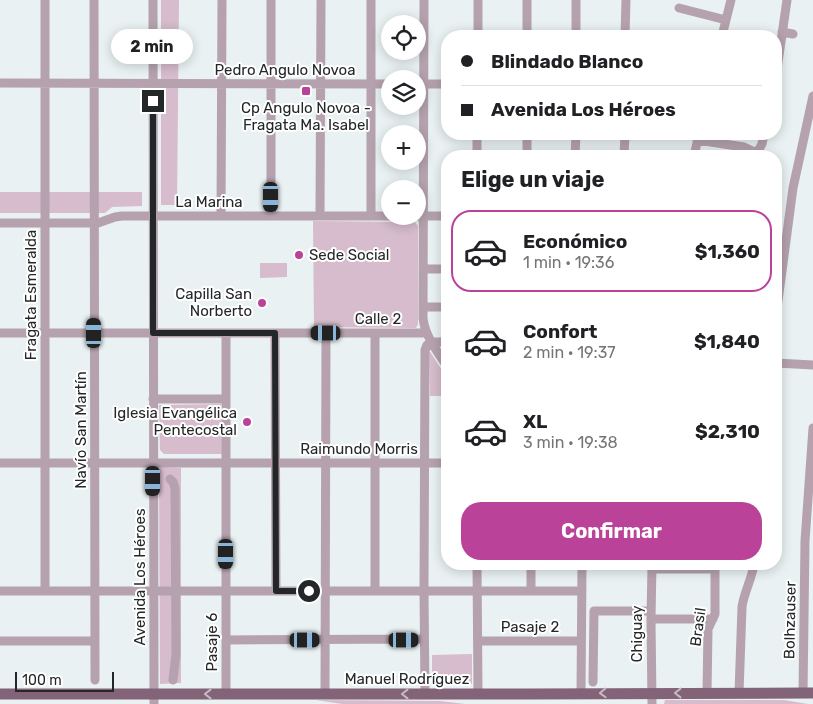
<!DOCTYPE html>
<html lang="es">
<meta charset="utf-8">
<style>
:root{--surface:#fff;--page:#f2f2f2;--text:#202124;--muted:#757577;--line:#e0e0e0;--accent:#ba4399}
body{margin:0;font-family:Rubik,sans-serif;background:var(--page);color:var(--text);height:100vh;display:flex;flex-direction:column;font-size:19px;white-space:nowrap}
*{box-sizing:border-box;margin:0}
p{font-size:16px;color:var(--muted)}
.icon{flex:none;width:28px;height:28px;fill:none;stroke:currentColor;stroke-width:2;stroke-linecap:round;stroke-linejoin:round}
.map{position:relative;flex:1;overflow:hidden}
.drawer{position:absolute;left:441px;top:150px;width:341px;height:420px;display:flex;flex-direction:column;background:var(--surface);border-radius:20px;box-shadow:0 2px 12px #0003}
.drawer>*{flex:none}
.banner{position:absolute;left:441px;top:30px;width:341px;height:110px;border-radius:20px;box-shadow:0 2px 12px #0003;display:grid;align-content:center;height:110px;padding:0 20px;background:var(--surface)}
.buttons{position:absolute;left:381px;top:15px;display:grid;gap:10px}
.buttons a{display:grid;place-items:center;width:45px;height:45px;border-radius:50%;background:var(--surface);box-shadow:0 2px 12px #0003;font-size:25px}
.scale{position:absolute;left:15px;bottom:12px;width:99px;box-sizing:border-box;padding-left:5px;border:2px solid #242727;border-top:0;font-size:14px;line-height:18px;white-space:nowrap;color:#242727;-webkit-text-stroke:4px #fff;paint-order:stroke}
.end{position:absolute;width:22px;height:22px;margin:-11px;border:6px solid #242727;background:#fff;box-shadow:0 0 0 2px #fff}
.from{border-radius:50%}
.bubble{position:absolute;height:35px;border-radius:18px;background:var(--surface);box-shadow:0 2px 12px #0003;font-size:16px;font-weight:700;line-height:35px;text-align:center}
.car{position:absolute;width:15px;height:30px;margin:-15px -8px;border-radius:6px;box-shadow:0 0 4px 1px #0007;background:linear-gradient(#222 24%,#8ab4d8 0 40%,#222 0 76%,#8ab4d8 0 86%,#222 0)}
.banner b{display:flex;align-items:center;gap:18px;height:48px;font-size:19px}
.banner b+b{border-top:1px solid var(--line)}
.banner i{width:12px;height:12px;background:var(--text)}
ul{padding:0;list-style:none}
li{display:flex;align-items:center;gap:15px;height:82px;margin:0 10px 8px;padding:0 10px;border:2px solid transparent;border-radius:20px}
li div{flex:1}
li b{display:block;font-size:19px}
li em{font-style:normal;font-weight:700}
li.on{border-color:var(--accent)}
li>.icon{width:45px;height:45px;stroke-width:1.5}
h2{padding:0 20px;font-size:22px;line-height:60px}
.cta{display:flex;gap:10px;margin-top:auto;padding:10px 20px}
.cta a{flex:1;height:58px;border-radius:20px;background:var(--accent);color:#fff;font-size:20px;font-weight:700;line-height:58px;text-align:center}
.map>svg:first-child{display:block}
</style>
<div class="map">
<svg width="813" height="704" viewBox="0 0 813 704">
<rect width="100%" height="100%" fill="#e9f1f2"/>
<!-- green -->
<path fill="#d6bccc" d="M161 0H179L177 205H161Z
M0 192H142V206L112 207 105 213H0Z
M313 221 415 222 418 226V324L416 328 314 327Z
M260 263H287V277L260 278Z
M429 350 447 378V396H430Z
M221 404 222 454H164L160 450 159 405Z
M159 467 181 468V683L160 684Z
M472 654V684H432V655Z
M316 700 440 701 465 704H342Z
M665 700H784L808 704H664Z"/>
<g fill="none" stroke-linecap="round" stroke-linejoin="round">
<!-- minor -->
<path stroke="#b5a2ae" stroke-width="9" d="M45 0V591
M94 0 95 680
M153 0 154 704
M371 0V216
M424 0 423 318C425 337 438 352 448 368
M679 8 726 20
M782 32 793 34
M478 36V0
M527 36V0
M576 36V0
M625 36 626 0
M722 36 731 0
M776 76 787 0
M0 83 390 84
M418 84H448
M697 140 744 147 757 153
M477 156V134
M527 156V134
M575 156 576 134
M624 156 625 134
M694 156 699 134
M755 156 762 144 764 134
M221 216 222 0
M271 216V0
M320 216 321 0
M418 216H448
M0 223H98L115 217 122 216H390
M424 269H448
M423 307H448
M776 316 793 188 813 96
M0 333H427
M275 333 276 591
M375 333V591
M776 363 813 365
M153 399H226
M0 463H448
M170 479 173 482 175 488 176 654 173 680
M477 564 478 694
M531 564V591
M582 564H652
M652 564 651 619 652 704
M652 569H715
M0 591H582
M651 619H713
M226 640 424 639
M0 641H95
M478 641H581
M593 682 594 611H651
M226 693V333
M325 693 326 333
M707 693 708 629 715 614V564
M739 693 742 607C744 592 752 579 754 564
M803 693 805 541 813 428
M425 694 424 591 425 350 427 345 431 342H448
M581 694 582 564"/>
<!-- major -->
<path stroke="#826377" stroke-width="11" d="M0 694H530L813 693"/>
</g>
<!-- one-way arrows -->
<defs><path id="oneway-chevron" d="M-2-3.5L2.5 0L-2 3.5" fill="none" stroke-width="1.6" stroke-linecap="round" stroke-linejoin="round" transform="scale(1.25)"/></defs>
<g stroke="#c7b9c2">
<use href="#oneway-chevron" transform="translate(603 693) rotate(178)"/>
<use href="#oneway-chevron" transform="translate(678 693) rotate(180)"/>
<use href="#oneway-chevron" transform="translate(208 694) rotate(180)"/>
<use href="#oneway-chevron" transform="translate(405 694) rotate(-180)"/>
</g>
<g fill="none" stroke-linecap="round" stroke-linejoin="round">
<!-- route -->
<path stroke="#242727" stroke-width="6" d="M153 101V333H275L276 591H309"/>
</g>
<!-- markers -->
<g fill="#ba4399" stroke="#fff" stroke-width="2">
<rect x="301" y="86" width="10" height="10" rx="2.5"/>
<circle cx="299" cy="255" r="5"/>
<circle cx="262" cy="303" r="5"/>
<circle cx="247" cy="422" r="5"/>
</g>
<g text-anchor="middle" stroke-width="4" stroke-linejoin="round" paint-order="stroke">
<!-- street labels -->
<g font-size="15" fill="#242727" stroke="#fff">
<text x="285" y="75">Pedro Angulo Novoa</text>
<text x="209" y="207">La Marina</text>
<text transform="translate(31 295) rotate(-90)" y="5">Fragata Esmeralda</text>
<text x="378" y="324">Calle 2</text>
<text transform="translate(81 430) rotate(-90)" y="5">Navío San Martín</text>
<text x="359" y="454">Raimundo Morris</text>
<text transform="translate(140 577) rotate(-90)" y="5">Avenida Los Héroes</text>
<text transform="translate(790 620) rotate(-89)" y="5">Bolhzauser</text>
<text x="530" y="632">Pasaje 2</text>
<text transform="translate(698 627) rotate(-82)" y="5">Brasil</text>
<text transform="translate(637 634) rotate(-90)" y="5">Chiguay</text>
<text transform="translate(212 642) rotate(-90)" y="5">Pasaje 6</text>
<text x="407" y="684">Manuel Rodríguez</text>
</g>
<!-- poi labels -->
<g font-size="15" fill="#242727" stroke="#fff" text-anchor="end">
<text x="306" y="113" text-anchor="middle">Cp Angulo Novoa -<tspan x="306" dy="17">Fragata Ma. Isabel</tspan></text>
<text x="309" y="260" text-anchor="start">Sede Social</text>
<text x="252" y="299">Capilla San<tspan x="252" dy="17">Norberto</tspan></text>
<text x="237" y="418">Iglesia Evangélica<tspan x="237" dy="17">Pentecostal</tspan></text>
</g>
</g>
</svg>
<div class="buttons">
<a><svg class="icon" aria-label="locate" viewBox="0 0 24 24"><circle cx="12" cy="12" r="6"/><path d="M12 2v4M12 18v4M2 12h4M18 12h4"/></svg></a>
<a><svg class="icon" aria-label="layers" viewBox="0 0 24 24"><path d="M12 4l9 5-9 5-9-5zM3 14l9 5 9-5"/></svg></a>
<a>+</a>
<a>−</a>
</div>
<div class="scale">100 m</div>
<i class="end from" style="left:309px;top:591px"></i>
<i class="end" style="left:153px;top:101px"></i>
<div class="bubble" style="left:111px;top:29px;width:82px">2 min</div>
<i class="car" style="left:271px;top:197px;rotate:180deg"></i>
<i class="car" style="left:94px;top:333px;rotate:0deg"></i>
<i class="car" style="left:326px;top:333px;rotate:270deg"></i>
<i class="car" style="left:153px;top:481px;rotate:180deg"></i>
<i class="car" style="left:226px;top:554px;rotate:180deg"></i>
<i class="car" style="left:305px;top:640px;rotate:90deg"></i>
<i class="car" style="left:404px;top:640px;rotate:90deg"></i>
<div class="banner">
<b><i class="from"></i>Blindado Blanco</b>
<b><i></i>Avenida Los Héroes</b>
</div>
<section class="drawer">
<h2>Elige un viaje</h2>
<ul>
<li class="on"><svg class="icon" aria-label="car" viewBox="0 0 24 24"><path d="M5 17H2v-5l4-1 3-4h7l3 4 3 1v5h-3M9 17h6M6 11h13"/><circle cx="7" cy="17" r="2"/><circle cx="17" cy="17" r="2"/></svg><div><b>Económico</b><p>1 min · 19:36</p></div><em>$1,360</em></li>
<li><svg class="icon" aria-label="car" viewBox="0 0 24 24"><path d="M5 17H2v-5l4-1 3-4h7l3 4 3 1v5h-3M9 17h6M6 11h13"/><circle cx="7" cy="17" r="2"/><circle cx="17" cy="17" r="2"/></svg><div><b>Confort</b><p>2 min · 19:37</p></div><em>$1,840</em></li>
<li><svg class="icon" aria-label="car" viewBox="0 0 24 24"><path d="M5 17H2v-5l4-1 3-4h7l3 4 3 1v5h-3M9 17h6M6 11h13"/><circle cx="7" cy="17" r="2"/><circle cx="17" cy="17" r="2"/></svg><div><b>XL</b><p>3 min · 19:38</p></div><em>$2,310</em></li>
</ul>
<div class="cta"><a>Confirmar</a></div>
</section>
</div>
